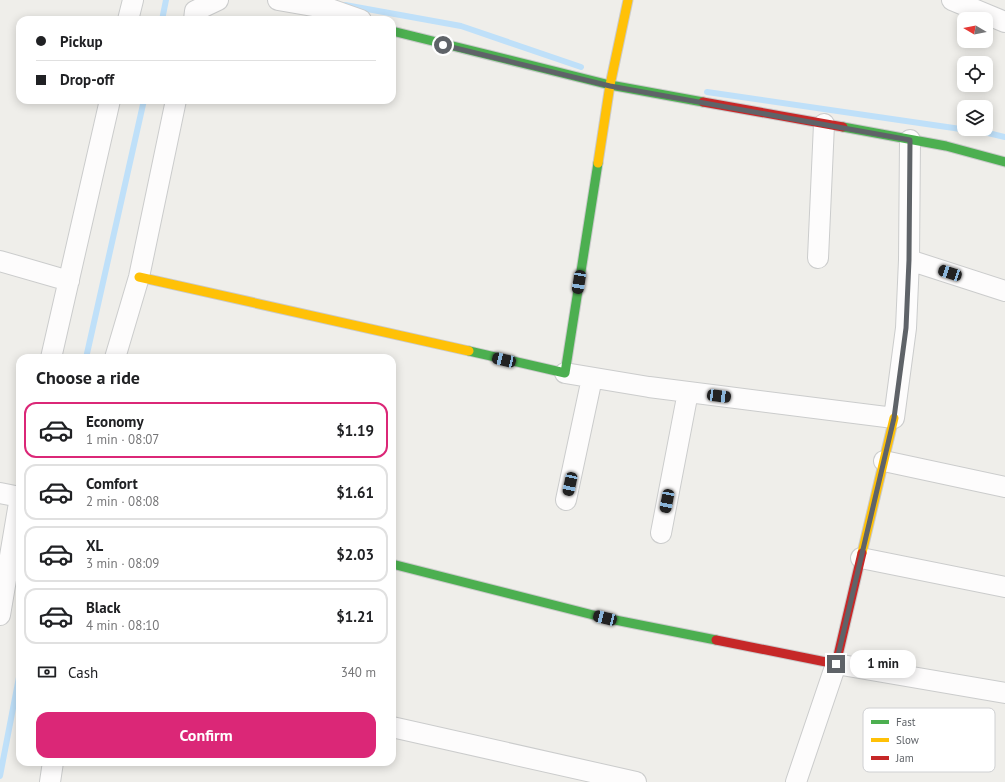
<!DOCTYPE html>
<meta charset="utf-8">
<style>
:root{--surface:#fff;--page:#f2f2f2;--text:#202124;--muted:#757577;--line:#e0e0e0;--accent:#db2777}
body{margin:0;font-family:"PT Sans",sans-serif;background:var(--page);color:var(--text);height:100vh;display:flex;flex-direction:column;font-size:15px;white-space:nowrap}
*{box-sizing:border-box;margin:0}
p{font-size:13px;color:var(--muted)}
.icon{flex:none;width:22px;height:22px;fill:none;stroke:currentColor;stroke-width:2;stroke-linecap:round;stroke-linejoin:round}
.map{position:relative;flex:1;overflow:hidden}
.sheet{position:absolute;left:16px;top:354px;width:380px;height:412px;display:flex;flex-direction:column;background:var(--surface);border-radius:12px;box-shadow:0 2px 10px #0003}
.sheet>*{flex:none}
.guide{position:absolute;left:16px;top:16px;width:380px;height:88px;border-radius:12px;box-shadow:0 2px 10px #0003;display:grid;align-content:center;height:88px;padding:0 20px;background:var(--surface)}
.needle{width:26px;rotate:280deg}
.buttons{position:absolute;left:957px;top:12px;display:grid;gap:8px}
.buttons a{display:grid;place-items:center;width:36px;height:36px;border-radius:8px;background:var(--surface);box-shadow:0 2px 10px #0003;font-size:20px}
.end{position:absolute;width:18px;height:18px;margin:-9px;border:5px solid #5f6368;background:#fff;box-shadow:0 0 0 2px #fff}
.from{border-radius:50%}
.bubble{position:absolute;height:28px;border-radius:12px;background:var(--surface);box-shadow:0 2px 10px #0003;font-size:13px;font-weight:700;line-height:28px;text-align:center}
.car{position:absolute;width:12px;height:24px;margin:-12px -6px;border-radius:5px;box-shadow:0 0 3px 1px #0007;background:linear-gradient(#222 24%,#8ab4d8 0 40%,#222 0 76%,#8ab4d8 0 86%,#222 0)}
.guide b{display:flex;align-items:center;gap:14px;height:38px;font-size:15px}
.guide b+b{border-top:1px solid var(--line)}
.guide i{width:10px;height:10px;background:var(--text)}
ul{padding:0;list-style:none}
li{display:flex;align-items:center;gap:12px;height:56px;margin:0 8px 6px;padding:0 12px;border:2px solid var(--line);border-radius:12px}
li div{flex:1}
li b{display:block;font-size:15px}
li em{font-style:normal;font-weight:700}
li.active{border-color:var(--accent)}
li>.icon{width:36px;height:36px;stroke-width:1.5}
h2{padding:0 20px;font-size:18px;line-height:48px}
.pay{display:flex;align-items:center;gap:10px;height:44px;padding:0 20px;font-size:15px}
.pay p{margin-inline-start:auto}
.cta{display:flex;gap:8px;margin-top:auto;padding:8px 20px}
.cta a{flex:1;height:46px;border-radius:12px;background:var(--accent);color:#fff;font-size:16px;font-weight:700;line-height:46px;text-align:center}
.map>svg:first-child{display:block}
</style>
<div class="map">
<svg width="1005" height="782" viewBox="0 0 1005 782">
<rect width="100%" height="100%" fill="#efeeea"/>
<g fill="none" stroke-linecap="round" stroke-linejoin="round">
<!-- stream -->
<path stroke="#bfe0f9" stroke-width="6" d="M345 5 461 26 581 67
M162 20 166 0
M707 92 988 133 1005 137
M86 358 144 100
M0 776 20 672"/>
<!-- street casing -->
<g stroke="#cbcccc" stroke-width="22">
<path id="street" d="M278 0 330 9 361 20
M952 0 1005 22
M128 20 133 0
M194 20 195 11 218 0
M818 258 824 124
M909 260 1005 291
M0 261 69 281
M51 358 110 100
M115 358 139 277 176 100
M565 373 649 387 894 418 906 328 909 260 910 140
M884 461 1005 487
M0 493 20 497
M566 500 592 378
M661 533 688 392
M861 558 1005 587
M0 615 20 497
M392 727 636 782
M50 782 53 762
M796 782 836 664 1005 693"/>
</g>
<!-- fast casing -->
<g stroke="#cacacb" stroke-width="11">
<path id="fast" d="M392 31 610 85 703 102
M843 127 946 146 1005 162
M469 351 565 373 598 163
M392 564 605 618 716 640"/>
</g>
<!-- slow casing -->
<g stroke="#cacacb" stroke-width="11">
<path id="slow" d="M598 163 610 85 628 0
M139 277 469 351
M862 553 894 418"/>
</g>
<!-- jam casing -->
<g stroke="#cacacb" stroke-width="11">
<path id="jam" d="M703 102 843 127
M716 640 836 664 862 553"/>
</g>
<!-- street -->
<use href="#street" stroke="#fdfcfc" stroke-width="20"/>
<!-- fast -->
<use href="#fast" stroke="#4caf50" stroke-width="9"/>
<!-- slow -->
<use href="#slow" stroke="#ffc107" stroke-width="9"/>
<!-- jam -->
<use href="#jam" stroke="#c62828" stroke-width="9"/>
</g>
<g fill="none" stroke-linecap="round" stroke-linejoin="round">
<!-- route -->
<path stroke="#5f6368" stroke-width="5" d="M443 45 610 86 910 140 909 260 906 328 894 418 836 664"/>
</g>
<!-- legend -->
<rect x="863" y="708" width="132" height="64" rx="6" fill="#fff" stroke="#cfd0d2" stroke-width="1"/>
<rect x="871" y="720" width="18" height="4" fill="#4caf50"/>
<rect x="871" y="738" width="18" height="4" fill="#ffc107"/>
<rect x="871" y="756" width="18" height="4" fill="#c62828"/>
<g font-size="11" fill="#5f6368">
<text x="896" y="726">Fast</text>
<text x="896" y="744">Slow</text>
<text x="896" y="762">Jam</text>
</g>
</svg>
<div class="buttons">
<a><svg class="needle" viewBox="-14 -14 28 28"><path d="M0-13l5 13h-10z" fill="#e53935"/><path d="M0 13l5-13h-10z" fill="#757577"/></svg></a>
<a><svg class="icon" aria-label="locate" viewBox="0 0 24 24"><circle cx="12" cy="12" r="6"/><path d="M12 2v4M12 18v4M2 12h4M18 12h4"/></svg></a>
<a><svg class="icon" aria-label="layers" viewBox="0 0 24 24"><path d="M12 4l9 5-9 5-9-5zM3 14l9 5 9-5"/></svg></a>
</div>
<i class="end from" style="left:443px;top:45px"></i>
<i class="end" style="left:836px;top:664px"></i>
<div class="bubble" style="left:850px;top:650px;width:66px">1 min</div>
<i class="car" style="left:950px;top:273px;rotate:288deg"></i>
<i class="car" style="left:579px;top:282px;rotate:189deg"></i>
<i class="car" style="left:504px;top:360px;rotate:283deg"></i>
<i class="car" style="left:719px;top:396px;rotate:97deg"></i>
<i class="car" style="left:570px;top:484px;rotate:192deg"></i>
<i class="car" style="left:667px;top:501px;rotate:191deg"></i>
<i class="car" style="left:605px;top:618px;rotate:284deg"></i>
<div class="guide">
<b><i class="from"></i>Pickup</b>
<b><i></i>Drop-off</b>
</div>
<section class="sheet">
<h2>Choose a ride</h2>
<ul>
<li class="active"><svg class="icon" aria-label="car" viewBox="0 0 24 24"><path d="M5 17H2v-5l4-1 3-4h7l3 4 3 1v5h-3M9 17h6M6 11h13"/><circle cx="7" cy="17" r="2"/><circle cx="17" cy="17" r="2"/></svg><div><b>Economy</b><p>1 min · 08:07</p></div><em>$1.19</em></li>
<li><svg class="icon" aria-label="car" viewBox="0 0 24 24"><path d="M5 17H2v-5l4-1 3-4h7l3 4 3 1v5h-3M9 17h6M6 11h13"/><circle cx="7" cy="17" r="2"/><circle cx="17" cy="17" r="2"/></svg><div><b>Comfort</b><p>2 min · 08:08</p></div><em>$1.61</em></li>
<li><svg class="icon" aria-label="car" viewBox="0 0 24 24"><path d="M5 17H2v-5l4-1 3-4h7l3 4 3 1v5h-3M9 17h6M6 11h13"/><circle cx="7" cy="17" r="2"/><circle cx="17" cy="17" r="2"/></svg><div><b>XL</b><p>3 min · 08:09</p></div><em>$2.03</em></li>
<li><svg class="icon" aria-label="car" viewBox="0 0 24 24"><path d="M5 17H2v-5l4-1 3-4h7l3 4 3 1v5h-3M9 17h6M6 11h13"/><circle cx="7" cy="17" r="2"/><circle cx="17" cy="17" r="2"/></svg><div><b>Black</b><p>4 min · 08:10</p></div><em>$1.21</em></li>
</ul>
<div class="pay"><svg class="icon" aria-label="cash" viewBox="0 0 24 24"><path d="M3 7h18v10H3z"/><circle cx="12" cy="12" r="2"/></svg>Cash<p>340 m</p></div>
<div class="cta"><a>Confirm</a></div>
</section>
</div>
